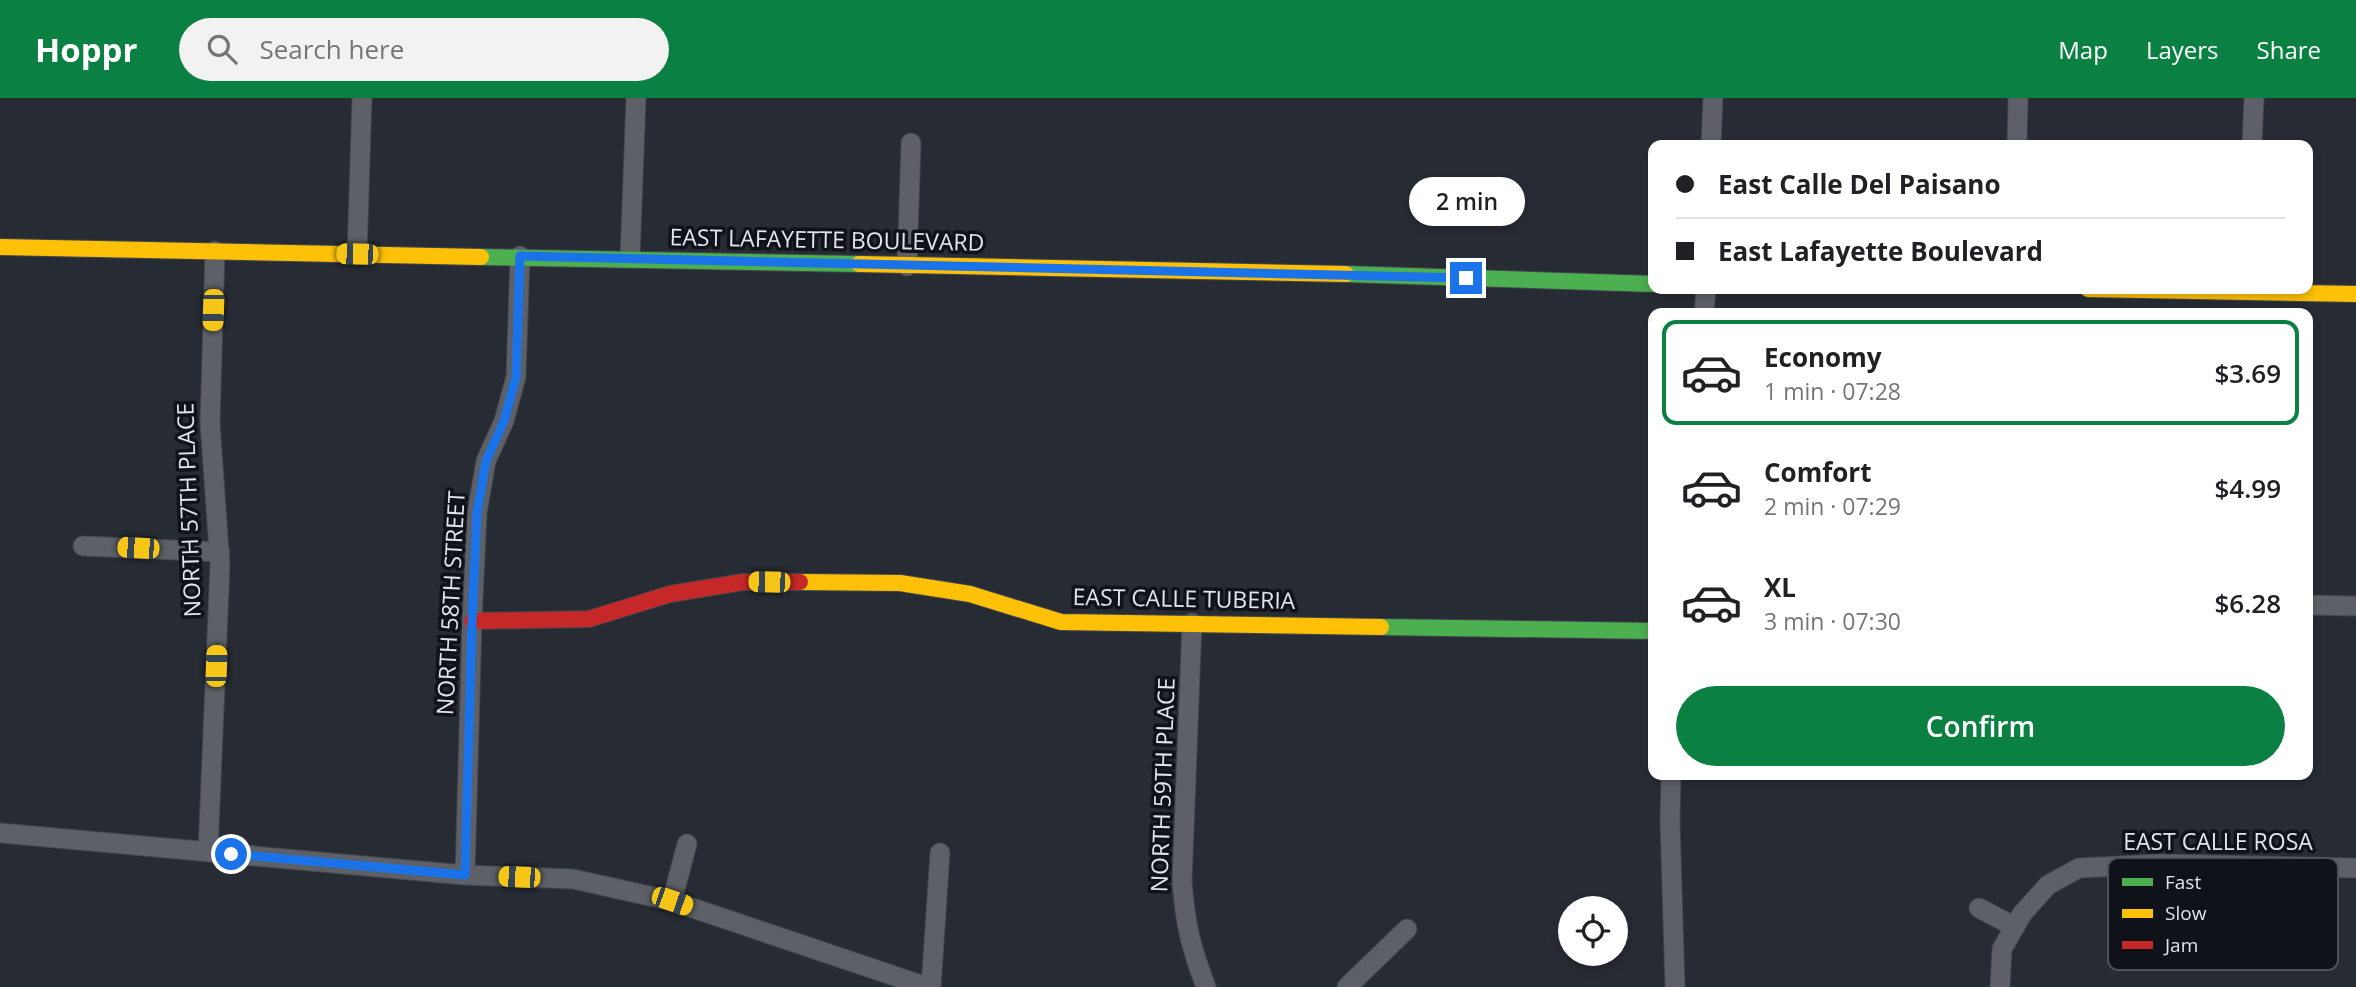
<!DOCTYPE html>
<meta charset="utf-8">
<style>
:root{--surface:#fff;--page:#f2f2f2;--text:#202124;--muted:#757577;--line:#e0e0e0;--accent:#0b8043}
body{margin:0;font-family:"Open Sans",sans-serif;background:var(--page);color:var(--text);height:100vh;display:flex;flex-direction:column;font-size:26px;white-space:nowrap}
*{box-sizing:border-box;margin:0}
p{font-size:23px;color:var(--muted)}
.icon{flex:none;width:38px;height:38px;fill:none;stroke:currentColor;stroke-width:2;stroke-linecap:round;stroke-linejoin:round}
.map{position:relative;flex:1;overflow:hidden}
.details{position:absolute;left:1648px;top:210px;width:665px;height:472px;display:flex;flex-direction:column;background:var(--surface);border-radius:14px;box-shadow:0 4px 10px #0003}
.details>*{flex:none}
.banner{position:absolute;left:1648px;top:42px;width:665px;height:154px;border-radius:14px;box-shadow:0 4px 10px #0003;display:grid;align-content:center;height:154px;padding:0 28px;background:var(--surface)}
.controls{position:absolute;left:1558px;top:798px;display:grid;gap:14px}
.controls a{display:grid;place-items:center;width:70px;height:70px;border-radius:50%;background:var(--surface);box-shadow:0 4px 10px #0003;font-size:35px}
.end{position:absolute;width:32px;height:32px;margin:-16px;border:9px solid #1a73e8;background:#fff;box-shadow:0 0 0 4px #fff}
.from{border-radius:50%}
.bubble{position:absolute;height:49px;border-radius:24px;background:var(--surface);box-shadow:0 4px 10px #0003;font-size:23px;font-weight:600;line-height:49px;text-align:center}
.car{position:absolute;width:21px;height:42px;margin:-21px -10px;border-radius:9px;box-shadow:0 0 5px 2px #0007;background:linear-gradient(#f5c518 24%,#345 0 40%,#f5c518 0 76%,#345 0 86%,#f5c518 0)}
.banner b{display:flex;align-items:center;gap:24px;height:66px;font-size:26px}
.banner b+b{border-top:2px solid var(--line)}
.banner i{width:18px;height:18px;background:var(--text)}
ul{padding:12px 0 0;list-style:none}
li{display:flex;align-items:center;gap:21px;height:105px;margin:0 14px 10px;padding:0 14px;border:4px solid transparent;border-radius:14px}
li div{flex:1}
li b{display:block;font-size:26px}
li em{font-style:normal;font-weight:600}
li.selected{border-color:var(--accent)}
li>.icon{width:63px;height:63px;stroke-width:1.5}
.cta{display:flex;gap:14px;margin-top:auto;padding:14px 28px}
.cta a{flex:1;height:80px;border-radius:42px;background:var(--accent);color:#fff;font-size:28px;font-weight:600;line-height:80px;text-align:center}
header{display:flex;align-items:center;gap:42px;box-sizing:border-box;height:98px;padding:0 35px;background:var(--accent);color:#fff}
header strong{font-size:33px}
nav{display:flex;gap:38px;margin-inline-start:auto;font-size:24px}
.search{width:490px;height:63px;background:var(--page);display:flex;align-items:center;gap:18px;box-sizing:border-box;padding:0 24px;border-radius:38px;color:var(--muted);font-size:26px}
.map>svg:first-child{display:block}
</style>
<header>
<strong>Hoppr</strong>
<div class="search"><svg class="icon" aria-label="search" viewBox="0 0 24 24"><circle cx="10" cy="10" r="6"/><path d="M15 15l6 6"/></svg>Search here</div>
<nav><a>Map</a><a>Layers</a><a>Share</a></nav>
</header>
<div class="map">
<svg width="2356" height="889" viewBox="0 0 2356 889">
<rect width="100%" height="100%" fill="#272b33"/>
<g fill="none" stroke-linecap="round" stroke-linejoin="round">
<!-- street casing -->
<g stroke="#42464d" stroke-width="21">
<path id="street" d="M1711 47 1713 0
M2017 47 2018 0
M2252 47 2254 0
M357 156 362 0
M630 160 636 0
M907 168 911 45
M1704 215 1706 191
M83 448 220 454
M2308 507 2356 508
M1192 525 1182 783C1185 825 1191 850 1206 889
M1671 677 1670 724 1675 889
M0 735 465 777 573 781 672 803 927 889
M208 754 220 467 210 325 215 153
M465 777 472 523 477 415 486 363 504 323 516 279 520 158
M672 803 687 746
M1979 810 2015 829
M931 889 940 755
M1347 889 1407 831
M2000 889 2002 851 2022 816 2048 787 2079 770 2160 766 2356 770"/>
</g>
<!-- fast casing -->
<g stroke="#42464d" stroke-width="18">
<path id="fast" d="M481 159 859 166
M1346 176 1654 186
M1381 529 1654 533"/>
</g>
<!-- slow casing -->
<g stroke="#42464d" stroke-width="18">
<path id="slow" d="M0 149 481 159
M859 166 1346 176
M2088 191 2356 196
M800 484 900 485 970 496 1061 524 1381 529"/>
</g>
<!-- jam casing -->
<g stroke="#42464d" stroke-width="18">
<path id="jam" d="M472 523 589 521 670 496 743 484H800"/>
</g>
<!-- street -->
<use href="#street" stroke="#5d6167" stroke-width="19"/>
<!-- fast -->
<use href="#fast" stroke="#4caf50" stroke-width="16"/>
<!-- slow -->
<use href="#slow" stroke="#ffc107" stroke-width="16"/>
<!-- jam -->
<use href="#jam" stroke="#c62828" stroke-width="16"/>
</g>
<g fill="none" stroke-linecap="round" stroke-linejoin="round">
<!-- route -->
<path stroke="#1a73e8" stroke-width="9" d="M231 756 465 777 472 523 477 415 486 363 504 323 516 279 520 158 1466 180"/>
</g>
<g text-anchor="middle" stroke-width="7" stroke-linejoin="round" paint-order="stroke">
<!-- street labels -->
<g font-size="23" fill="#dfe4ed" stroke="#0f1219">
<text transform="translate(827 142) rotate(1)" y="8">EAST LAFAYETTE BOULEVARD</text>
<text transform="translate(189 412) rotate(-92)" y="8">NORTH 57TH PLACE</text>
<text transform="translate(1184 501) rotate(1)" y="8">EAST CALLE TUBERIA</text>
<text transform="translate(451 505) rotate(-87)" y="8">NORTH 58TH STREET</text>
<text transform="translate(1163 687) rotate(-88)" y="8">NORTH 59TH PLACE</text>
<text x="2218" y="752">EAST CALLE ROSA</text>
</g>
</g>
<!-- legend -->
<rect x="2108" y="760" width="230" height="112" rx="10" fill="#0f1219" stroke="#4d5159" stroke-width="2"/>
<rect x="2122" y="780" width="31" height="8" fill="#4caf50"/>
<rect x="2122" y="811" width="31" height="9" fill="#ffc107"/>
<rect x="2122" y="843" width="31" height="8" fill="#c62828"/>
<g font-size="19" fill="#dfe4ed">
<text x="2165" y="791">Fast</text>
<text x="2165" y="822">Slow</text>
<text x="2165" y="854">Jam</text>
</g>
</svg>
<div class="controls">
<a><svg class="icon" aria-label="locate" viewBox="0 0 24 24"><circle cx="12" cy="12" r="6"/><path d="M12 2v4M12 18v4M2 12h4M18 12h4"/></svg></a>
</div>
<i class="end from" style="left:231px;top:756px"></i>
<i class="end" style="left:1466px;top:180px"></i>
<div class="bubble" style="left:1409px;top:79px;width:116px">2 min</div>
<i class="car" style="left:357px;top:156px;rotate:271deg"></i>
<i class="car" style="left:213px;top:212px;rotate:182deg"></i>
<i class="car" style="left:138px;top:450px;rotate:273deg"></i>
<i class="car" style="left:769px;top:484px;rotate:271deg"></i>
<i class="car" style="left:216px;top:568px;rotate:2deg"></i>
<i class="car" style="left:519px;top:779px;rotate:272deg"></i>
<i class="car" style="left:672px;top:803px;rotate:109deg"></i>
<div class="banner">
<b><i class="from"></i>East Calle Del Paisano</b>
<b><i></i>East Lafayette Boulevard</b>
</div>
<section class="details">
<ul>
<li class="selected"><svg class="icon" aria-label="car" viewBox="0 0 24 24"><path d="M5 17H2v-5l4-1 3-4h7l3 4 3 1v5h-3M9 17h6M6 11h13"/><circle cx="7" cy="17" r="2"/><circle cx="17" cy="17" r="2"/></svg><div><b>Economy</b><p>1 min · 07:28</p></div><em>$3.69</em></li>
<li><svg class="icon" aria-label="car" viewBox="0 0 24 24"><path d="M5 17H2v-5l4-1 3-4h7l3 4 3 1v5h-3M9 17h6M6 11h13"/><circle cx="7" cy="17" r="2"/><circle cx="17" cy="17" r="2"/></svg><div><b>Comfort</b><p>2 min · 07:29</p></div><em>$4.99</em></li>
<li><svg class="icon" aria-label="car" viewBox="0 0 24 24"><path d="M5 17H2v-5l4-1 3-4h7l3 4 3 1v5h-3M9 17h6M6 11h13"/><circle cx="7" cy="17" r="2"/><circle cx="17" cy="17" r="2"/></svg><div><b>XL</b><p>3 min · 07:30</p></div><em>$6.28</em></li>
</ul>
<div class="cta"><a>Confirm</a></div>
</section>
</div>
